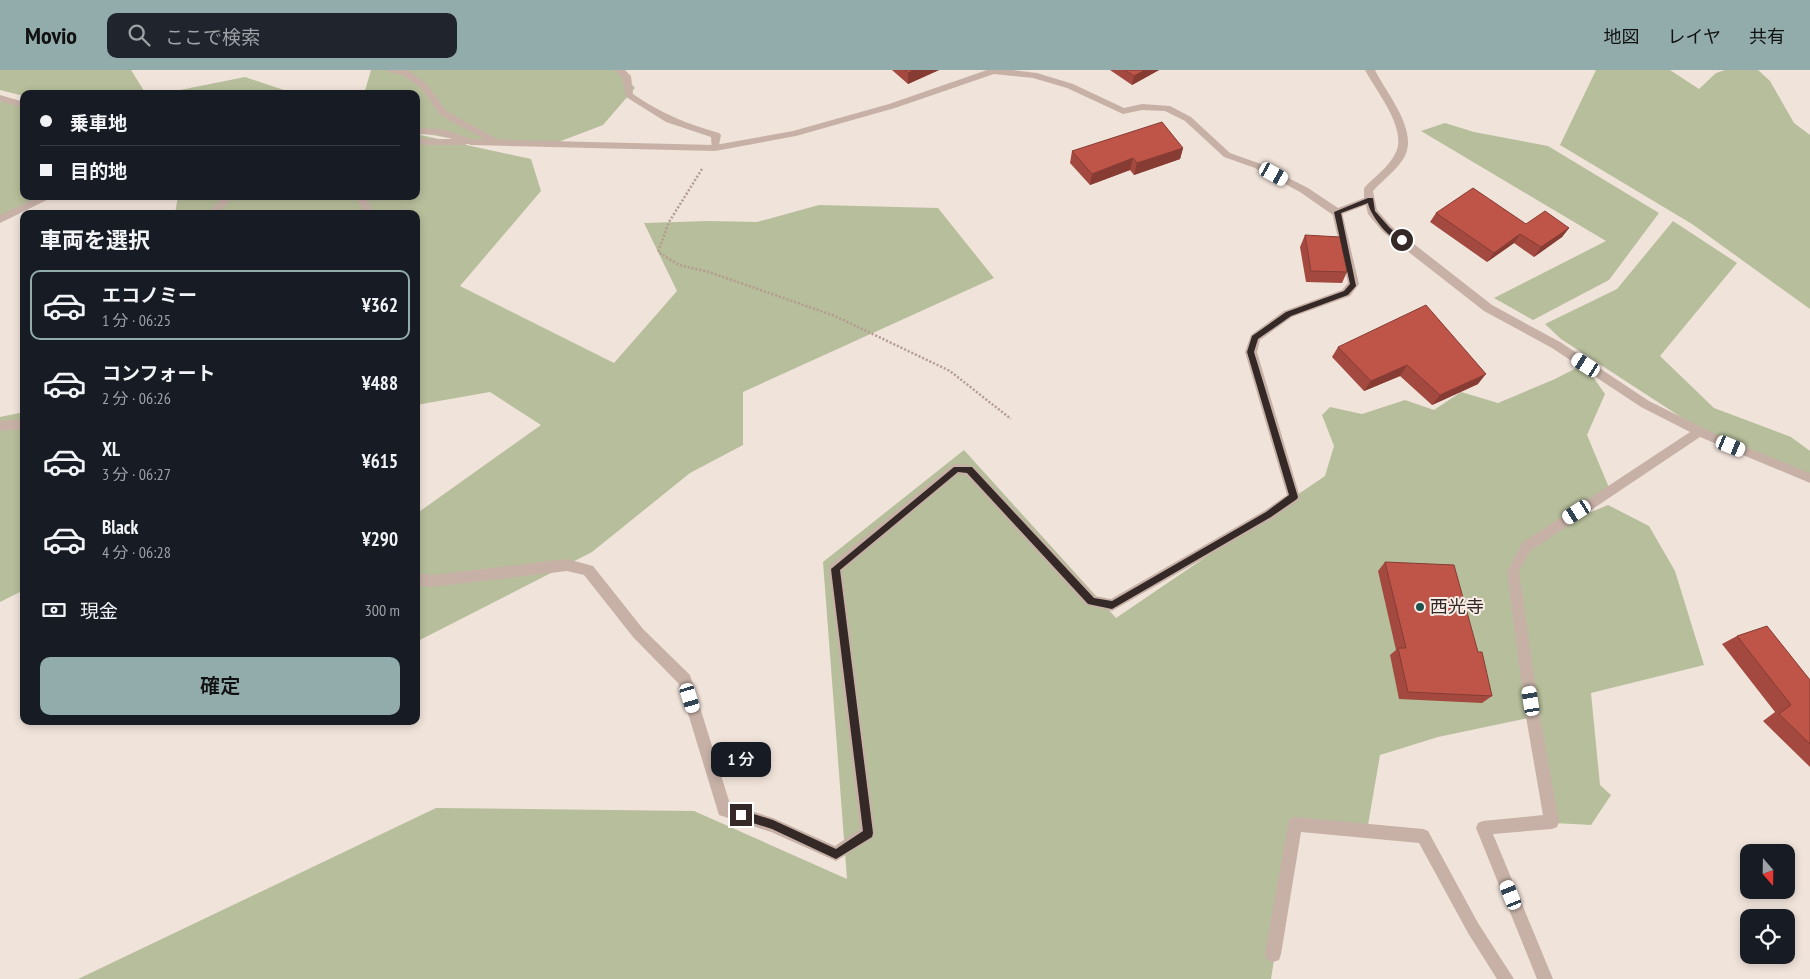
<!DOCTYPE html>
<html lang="ja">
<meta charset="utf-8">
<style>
:root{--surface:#171b24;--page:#20242c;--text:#f1f3f6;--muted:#9ea1a6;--line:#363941;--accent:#92abab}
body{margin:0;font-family:"PT Sans Narrow","Noto Sans JP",sans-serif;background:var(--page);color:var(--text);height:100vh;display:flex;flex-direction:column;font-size:19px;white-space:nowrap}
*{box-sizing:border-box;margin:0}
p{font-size:16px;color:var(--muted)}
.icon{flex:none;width:28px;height:28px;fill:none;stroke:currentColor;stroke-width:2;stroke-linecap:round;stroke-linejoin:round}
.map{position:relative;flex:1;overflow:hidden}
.side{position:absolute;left:20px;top:140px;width:400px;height:515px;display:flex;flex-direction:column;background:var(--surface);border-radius:10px;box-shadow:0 2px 8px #0003}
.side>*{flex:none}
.guide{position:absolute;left:20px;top:20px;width:400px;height:110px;border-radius:10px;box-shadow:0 2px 8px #0003;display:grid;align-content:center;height:110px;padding:0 20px;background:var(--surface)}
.needle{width:32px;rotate:160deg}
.fabs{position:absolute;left:1740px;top:774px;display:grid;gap:10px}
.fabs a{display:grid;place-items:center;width:55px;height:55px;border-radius:10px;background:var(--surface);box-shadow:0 2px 8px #0003;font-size:25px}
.end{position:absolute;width:22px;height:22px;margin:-11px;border:6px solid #342927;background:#fff;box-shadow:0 0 0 2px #fff}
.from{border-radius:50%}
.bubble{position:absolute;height:35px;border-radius:10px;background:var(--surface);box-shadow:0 2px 8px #0003;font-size:16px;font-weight:600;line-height:35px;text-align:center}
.car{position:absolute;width:15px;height:30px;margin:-15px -8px;border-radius:6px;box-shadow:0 0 4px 1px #0007;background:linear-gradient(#fff 24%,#345 0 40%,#fff 0 76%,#345 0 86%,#fff 0)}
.guide b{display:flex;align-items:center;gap:18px;height:48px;font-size:19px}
.guide b+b{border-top:1px solid var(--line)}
.guide i{width:12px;height:12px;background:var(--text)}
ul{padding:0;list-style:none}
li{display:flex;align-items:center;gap:15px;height:70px;margin:0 10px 8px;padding:0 10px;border:2px solid transparent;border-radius:10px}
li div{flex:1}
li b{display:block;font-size:19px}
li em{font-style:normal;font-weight:600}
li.on{border-color:var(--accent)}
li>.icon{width:45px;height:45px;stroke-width:1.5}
h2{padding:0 20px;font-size:22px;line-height:60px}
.pay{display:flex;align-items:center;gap:12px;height:55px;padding:0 20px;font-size:19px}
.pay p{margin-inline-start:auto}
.primary-button{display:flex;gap:10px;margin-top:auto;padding:10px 20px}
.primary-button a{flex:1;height:58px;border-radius:10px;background:var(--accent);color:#111;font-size:20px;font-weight:600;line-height:58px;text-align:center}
header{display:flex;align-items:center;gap:30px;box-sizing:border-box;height:70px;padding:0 25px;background:var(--accent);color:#111}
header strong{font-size:24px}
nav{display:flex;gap:28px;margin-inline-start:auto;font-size:18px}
.search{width:350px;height:45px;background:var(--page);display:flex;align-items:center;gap:12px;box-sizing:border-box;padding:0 18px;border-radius:10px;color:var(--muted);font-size:19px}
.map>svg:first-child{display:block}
</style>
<header>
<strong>Movio</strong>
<div class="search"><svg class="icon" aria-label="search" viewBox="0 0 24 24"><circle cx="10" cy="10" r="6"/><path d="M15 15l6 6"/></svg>ここで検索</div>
<nav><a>地図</a><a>レイヤ</a><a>共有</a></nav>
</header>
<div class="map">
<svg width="1810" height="909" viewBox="0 0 1810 909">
<rect width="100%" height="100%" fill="#f0e3da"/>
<!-- green -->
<path fill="#b7be9b" d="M0 0H131L146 24H24V26L0 20Z
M371 0H619L635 18 603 55 553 74 471 72 416 62V24H364Z
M1596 0H1670L1699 19 1716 3 1725 0H1758L1770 11 1794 53 1810 65V239L1692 154 1560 75Z
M245 7 296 24H160Z
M0 31 24 35V126H54L0 149Z
M1445 53 1474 62 1548 76 1659 143 1609 210 1533 250 1494 228 1606 171 1421 61Z
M416 64 531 89 541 121 460 216 614 293 677 221 644 153 709 151 757 152 819 135 938 138 994 208 743 322V375L690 403 592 482 416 572V444L541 355 490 322 416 335V144H175L178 126H416Z
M1673 151 1737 193 1660 286 1714 338 1791 367 1810 381V408L1710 366 1561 269 1545 254 1617 219Z
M1584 294 1605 324 1587 365 1610 420 1560 455 1608 435 1649 456 1675 501 1704 595 1591 623 1600 715 1611 725 1591 755 1554 753 1533 647 1438 667 1380 685 1367 761 1295 755 1271 909H78L436 738 694 741 847 809 823 492 964 380 1116 548 1325 406 1334 376 1322 345 1330 337 1362 344 1405 330 1434 340 1461 322 1498 333 1555 309Z
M24 342V520L0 532V347Z"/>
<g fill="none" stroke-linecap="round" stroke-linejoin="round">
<!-- path -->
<path stroke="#b39b91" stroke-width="2.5" stroke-dasharray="2 2" stroke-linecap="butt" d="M702 99 669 152 658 182 679 195 709 202 835 246 950 301 1011 349"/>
<!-- service -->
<path fill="#c7b1a7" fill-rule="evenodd" d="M387 0H408L427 14 446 41 501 71V75H495L440 45 421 18 402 5 389 2Z
M614 0H625L631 6 633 24C660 43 687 54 719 63L721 65 718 80H712L711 67 666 52 626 27 622 7Z
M0 25 24 32V38L0 31Z
M416 69H465L470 72 465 75H416Z
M224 126H235L218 144H206Z
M356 126H366L374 144H364Z
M1337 138 1342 142 1359 214 1350 226 1292 247 1260 270 1257 282 1300 427 1298 431 1272 449 1112 541 1086 535 966 405 958 404 842 501 875 763 873 768 836 791 771 762 719 745 679 614 633 567 584 505 567 501 431 517 416 515V503L431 505 567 489 593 496 643 559 690 605 730 734 773 748 835 776 860 759 829 499 830 495 952 395 956 394 973 396 1095 526 1111 529 1264 441 1287 425 1245 282 1251 265 1284 241 1342 220 1348 213 1332 142Z
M24 349V359L0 361V351Z"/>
<!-- minor -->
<path fill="#c7b1a7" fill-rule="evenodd" d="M987 0H1013L1037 3 1073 14 1124 38 1142 34 1170 36 1191 47 1230 83 1261 94 1308 118 1338 138 1364 128V118C1374 107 1390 96 1396 82 1407 58 1376 21 1365 0H1375C1386 23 1418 59 1405 86 1398 99 1383 110 1373 121L1377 140 1391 156 1492 235 1560 272 1649 331 1719 366 1810 403V413L1700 367 1530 481 1519 502 1540 647 1559 752 1557 757 1552 759 1493 764 1553 909H1537L1476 758 1478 753 1483 751 1543 745 1526 647 1507 502 1522 473 1690 362 1641 337 1552 278 1484 241 1383 162 1368 144 1366 135 1337 146 1333 145 1300 122 1255 98 1224 87 1185 51 1165 41 1142 40 1123 44 1067 18 1033 8 994 4 895 38 796 66 715 81 471 75 440 65 416 64V58L441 59 472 69 715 75 793 61 889 34Z
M40 126H55L0 153V145Z
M1295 747 1423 759 1428 761 1478 853 1514 909H1497L1468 863 1419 773 1301 762 1281 884 1279 890 1273 892 1267 890 1265 884 1288 754 1290 749Z"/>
</g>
<!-- wall -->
<path fill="#a4493f" d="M892 0H939L908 14Z
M1110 0H1159L1132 15Z
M1183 78 1180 89 1134 105 1130 100 1090 115 1070 93 1072 81Z
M1436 143 1526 154 1569 158 1562 167 1534 187 1514 173 1487 192 1430 152Z
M1305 165 1347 202 1342 213 1306 212 1300 177Z
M1338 277 1478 314 1432 335 1400 306 1364 321 1332 287Z
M1385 492 1478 582 1492 626 1482 633 1399 629 1390 585 1396 580 1378 501Z
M1737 566 1810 610V697L1763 651 1775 642 1722 574Z"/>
<!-- shaded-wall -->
<path fill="#863c33" d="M914 0H939L908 14V3Z
M1145 0H1159L1132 15 1134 6Z
M1183 78 1180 89 1134 105 1137 93Z
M1133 88 1130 100 1090 115 1092 104Z
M1569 158 1562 167 1534 187 1541 177Z
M1520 164 1514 173 1487 192 1494 183Z
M1407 295 1400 306 1364 321 1371 311Z
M1486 304 1478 314 1432 335 1440 325Z"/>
<!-- building -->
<path fill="#bf5549" stroke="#863c33" d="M905 0H914L908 3Z
M1125 0H1145L1134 6Z
M1162 52 1183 78 1137 93 1133 88 1092 104 1072 81Z
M1473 118 1526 154 1545 141 1569 158 1541 177 1520 164 1494 183 1436 143Z
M1305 165 1340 167 1347 202 1311 201Z
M1426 235 1486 304 1440 325 1407 295 1371 311 1338 277Z
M1385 492 1454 495 1478 582H1482L1492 626 1408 622 1398 578H1406Z
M1767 556 1810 610V674L1779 644 1791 635 1737 566Z"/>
<!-- route -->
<path fill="#342927" d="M1368 128H1373L1375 141 1390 158 1404 169V172C1391 173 1370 145 1368 133L1341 143 1356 216 1348 225 1291 246 1258 269 1254 282 1298 427 1297 429 1271 447 1112 539 1088 534 967 403 958 402 840 500 873 763 872 767 836 789 772 759 737 748 736 745 741 740 773 750 836 779 863 761 831 499 954 397H972L1094 528 1112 531 1266 442 1289 425 1247 282 1252 266 1286 242 1344 221 1350 214 1334 142Z"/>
<!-- markers -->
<circle fill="#1f534f" stroke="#f8ede6" stroke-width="2" cx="1420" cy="537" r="5"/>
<g text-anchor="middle" stroke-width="4" stroke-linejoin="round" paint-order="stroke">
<!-- poi labels -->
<g font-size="18" fill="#342927" stroke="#f8ede6" text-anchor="start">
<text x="1430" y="543">西光寺</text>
</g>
</g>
</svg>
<div class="fabs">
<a><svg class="needle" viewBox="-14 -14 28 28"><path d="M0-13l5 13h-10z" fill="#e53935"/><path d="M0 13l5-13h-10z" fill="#9ea1a6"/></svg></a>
<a><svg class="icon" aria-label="locate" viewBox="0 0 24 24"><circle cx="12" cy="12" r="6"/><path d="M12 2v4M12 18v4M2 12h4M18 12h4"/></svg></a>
</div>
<i class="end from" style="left:1402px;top:170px"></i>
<i class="end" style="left:741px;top:745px"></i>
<div class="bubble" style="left:711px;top:672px;width:60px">1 分</div>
<i class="car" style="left:1274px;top:104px;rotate:119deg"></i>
<i class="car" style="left:1586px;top:295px;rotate:303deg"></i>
<i class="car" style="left:1731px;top:376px;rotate:112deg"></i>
<i class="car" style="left:1577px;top:442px;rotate:237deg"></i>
<i class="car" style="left:690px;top:628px;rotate:163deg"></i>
<i class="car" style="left:1531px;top:631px;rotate:351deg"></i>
<i class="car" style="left:1511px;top:825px;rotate:338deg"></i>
<div class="guide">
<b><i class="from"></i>乗車地</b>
<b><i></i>目的地</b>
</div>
<section class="side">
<h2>車両を選択</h2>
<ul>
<li class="on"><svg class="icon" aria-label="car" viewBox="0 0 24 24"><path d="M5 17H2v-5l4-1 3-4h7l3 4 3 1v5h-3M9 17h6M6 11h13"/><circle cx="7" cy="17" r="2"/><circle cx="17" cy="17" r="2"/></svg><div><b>エコノミー</b><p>1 分 · 06:25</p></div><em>¥362</em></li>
<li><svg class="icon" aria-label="car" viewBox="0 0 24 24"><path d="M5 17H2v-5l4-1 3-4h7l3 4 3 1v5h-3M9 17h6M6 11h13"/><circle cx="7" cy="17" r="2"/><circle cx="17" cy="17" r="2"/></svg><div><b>コンフォート</b><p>2 分 · 06:26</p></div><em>¥488</em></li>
<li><svg class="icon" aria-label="car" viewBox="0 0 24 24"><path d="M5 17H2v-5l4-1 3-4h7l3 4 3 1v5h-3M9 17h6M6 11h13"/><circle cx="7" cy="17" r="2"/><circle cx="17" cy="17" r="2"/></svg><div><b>XL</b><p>3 分 · 06:27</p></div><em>¥615</em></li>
<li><svg class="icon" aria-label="car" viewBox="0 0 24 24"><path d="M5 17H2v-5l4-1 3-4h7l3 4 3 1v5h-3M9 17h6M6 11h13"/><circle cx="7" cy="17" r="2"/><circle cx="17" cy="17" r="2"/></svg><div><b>Black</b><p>4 分 · 06:28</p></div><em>¥290</em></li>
</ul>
<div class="pay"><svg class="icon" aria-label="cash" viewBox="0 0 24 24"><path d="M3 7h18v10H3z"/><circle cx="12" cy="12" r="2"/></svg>現金<p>300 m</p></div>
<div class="primary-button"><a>確定</a></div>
</section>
</div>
